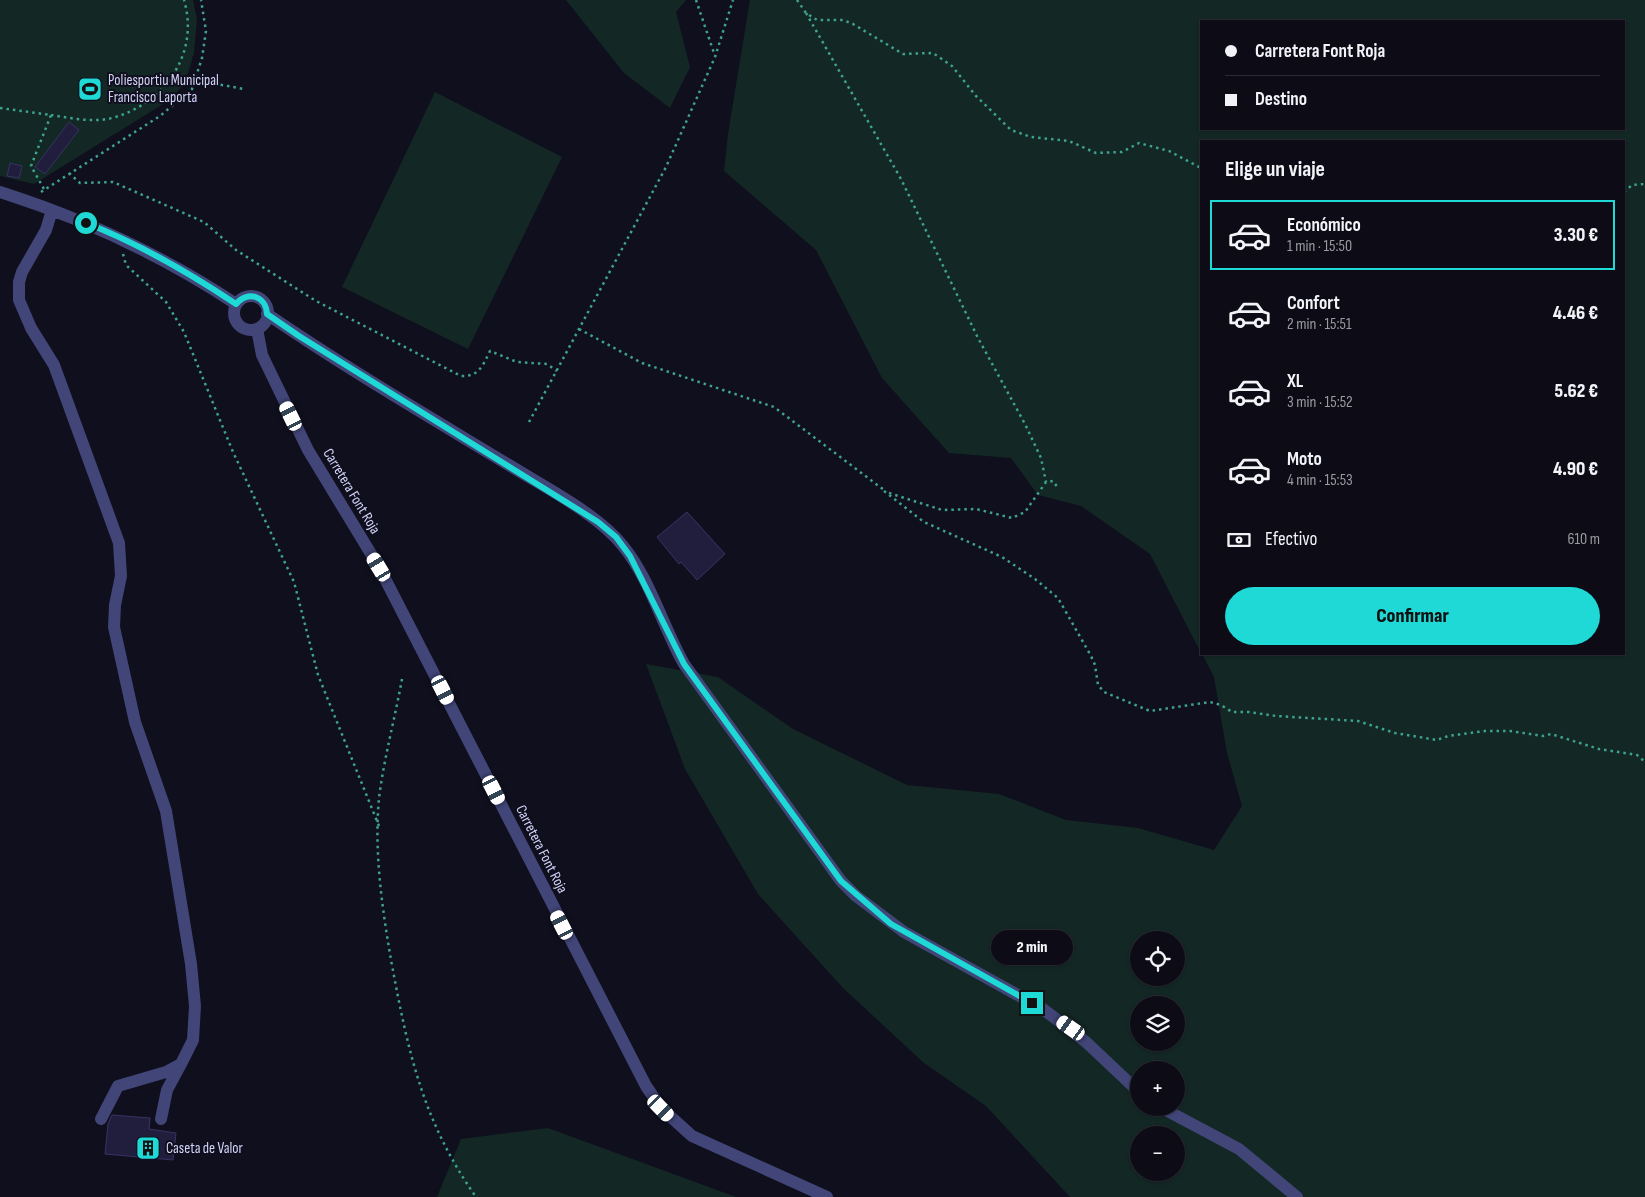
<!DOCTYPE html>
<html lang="es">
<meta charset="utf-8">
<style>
:root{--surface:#0c0b16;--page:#15141f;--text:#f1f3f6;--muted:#9a9ba1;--line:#2c2b35;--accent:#1fd9d6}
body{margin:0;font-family:"Sofia Sans Condensed",sans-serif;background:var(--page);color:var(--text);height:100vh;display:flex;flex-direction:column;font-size:19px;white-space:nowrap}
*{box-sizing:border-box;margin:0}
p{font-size:16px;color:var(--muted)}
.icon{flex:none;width:28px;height:28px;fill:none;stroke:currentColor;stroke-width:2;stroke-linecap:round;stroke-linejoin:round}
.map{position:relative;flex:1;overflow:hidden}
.drawer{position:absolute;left:1200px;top:140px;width:425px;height:515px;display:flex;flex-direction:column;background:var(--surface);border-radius:0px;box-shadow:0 1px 4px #0004,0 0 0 1px var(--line)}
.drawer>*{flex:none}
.top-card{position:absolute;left:1200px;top:20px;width:425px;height:110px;border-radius:0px;box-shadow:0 1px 4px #0004,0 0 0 1px var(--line);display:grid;align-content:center;height:110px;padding:0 25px;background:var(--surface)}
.fabs{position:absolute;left:1130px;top:931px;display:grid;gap:10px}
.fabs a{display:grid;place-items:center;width:55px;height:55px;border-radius:50%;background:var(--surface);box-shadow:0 1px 4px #0004,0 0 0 1px var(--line);font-size:25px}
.end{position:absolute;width:22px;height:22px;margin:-11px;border:6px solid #1fd9d6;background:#111;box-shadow:0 0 0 2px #111}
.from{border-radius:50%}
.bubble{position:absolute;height:35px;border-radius:18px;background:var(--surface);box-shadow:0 1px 4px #0004,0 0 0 1px var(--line);font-size:16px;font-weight:800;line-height:35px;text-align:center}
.car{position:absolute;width:15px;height:30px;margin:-15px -8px;border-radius:6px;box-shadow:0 0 4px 1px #0007;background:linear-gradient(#fff 24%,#345 0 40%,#fff 0 76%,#345 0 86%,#fff 0)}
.top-card b{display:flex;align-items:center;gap:18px;height:48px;font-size:19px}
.top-card b+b{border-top:1px solid var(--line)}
.top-card i{width:12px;height:12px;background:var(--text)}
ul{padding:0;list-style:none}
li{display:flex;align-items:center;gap:15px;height:70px;margin:0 10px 8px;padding:0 15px;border:2px solid transparent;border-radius:0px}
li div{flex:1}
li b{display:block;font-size:19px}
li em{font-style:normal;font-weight:800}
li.selected{border-color:var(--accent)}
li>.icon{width:45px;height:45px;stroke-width:1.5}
h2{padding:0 25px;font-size:22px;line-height:60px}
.pay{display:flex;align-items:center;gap:12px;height:55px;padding:0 25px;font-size:19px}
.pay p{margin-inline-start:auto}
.button{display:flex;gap:10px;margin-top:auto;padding:10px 25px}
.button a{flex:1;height:58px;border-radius:30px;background:var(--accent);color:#111;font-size:20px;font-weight:800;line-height:58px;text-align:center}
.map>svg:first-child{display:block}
</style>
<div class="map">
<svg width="1645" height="1197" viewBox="0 0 1645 1197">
<rect width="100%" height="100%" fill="#100f1e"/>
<!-- green -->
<path fill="#132724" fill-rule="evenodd" d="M0 0H193L197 19 194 53 185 83 174 95 160 106 34 184 0 176Z
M566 0H686L676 12 690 67 670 108 624 73Z
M750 0H1645V1197H1070L986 1106 924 1063 843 988 758 894 685 769 646 664 718 677 793 729 907 785 999 794 1066 820 1138 828 1214 850 1242 806 1227 753 1214 677 1202 654H1624V141H1201V653L1150 554 1081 506 1038 495 1011 458 949 453 882 378 816 250 724 171 728 134ZM1201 21H1624V129H1201ZM1139 940H1176V978H1139ZM1139 1005H1176V1042H1139ZM1139 1070H1176V1108H1139ZM1139 1135H1176V1172H1139Z
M435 92 562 157 468 349 342 287Z
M548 1128 736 1197H437L461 1139Z"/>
<!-- building -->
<path fill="#211e3d" stroke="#373365" d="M69 122 79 130 45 174 35 167Z
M10 163 22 166 19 178 7 176Z
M687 512 725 554 697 580 681 562 679 564 657 537Z
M112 1115 150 1118 149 1129 176 1133 173 1160 105 1154 108 1124Z"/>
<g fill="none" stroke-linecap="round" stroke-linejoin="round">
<!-- path -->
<path stroke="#3ea290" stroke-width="2.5" stroke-dasharray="2.5 4" stroke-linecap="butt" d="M696 0 715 56
M797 0 806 13 817 20H843L853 24 903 54 933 53 952 66 976 96 1011 130 1031 137 1069 141 1096 153 1122 152 1139 143 1169 151 1201 168
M806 13 901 179 978 338 1025 424 1041 458 1046 482
M195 80 244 89
M0 108 51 115 31 166 44 189
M51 115C71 118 92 123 112 118 164 104 200 54 184 0
M69 173 80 183 113 182 204 222 236 250 316 301 461 376C479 377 483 365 490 351L517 362 547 364 557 371
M41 192 160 116 192 89 202 58 206 31 201 0
M1624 192 1632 185 1645 184
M123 254 126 265 166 302 184 332 233 452 294 582 318 675 379 826
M579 329 642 363 774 407 884 490
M529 422 666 167 715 57 733 0
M884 491 924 522 1002 557 1035 579 1058 598 1091 656 1095 665 1098 685 1104 692 1150 711 1210 702 1221 705 1232 712H1249L1276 716 1358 721 1395 733 1437 740 1448 736 1485 731H1510L1543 736 1551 734 1599 749 1637 755 1645 762
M889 493 942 510 976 509 1012 518 1025 512 1046 482 1053 481 1058 488
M402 679C395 718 384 758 379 798 374 852 382 907 391 960 408 1051 422 1120 476 1197"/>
<!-- minor -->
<path stroke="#414577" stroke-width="12" d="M0 192C85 219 162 255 236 304
M52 210 46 230 22 272 19 282V300L31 328 54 365 119 543 121 576 115 605 114 627 135 722 166 811 191 964 195 1006 193 1040 181 1064 166 1072 118 1086 101 1119
M234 313a17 17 0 1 1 34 0a17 17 0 1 1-34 0Z
M267 314C346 368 428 416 509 465 544 487 598 514 623 546 650 579 663 627 684 664L841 881 856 896 904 932 1043 1009 1086 1042 1139 1092
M257 329 262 355 308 450 379 567 646 1086 661 1108 692 1136 827 1197
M1162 1108 1239 1149 1297 1197
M161 1119 167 1090 181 1064"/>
</g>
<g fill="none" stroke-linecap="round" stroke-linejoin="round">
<!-- route -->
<path stroke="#1fd9d6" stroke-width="6" d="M86 223C140 244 188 272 236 304 248 290 266 296 267 314L299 336 598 522 616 537 630 556 684 664 841 881 891 924 1032 1003"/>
</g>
<!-- icons -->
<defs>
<g id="stadium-square" transform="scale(1.25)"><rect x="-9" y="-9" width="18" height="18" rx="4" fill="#1fd9d6" stroke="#100f1e"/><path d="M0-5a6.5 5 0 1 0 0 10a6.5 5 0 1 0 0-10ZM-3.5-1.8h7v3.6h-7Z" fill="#111"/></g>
<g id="building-square" transform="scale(1.25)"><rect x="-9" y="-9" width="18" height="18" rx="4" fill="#1fd9d6" stroke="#100f1e"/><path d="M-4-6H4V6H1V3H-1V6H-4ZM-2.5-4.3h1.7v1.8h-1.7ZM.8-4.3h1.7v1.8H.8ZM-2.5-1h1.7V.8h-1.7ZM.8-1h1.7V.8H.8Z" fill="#111"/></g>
</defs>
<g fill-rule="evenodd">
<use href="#stadium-square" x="90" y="89"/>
<use href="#building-square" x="148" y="1148"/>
</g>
<g text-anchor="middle" stroke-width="4" stroke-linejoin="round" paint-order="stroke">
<!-- poi labels -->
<g font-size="15" fill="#d3d3f9" stroke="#100f1e" text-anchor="start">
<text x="108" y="85">Poliesportiu Municipal<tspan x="108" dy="17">Francisco Laporta</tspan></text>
<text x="166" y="1153">Caseta de Valor</text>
</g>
<!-- street labels -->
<g font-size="15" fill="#d3d3f9" stroke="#100f1e">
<text transform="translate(352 491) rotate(59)" y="5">Carretera Font Roja</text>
<text transform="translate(542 849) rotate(63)" y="5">Carretera Font Roja</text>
</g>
</g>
</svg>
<div class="fabs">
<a><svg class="icon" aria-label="locate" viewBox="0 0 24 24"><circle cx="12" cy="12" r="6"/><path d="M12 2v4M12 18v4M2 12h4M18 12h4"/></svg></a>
<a><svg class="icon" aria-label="layers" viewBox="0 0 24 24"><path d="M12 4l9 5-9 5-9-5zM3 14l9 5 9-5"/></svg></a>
<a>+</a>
<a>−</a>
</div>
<i class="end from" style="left:86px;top:223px"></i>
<i class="end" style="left:1032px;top:1003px"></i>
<div class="bubble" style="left:991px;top:930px;width:82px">2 min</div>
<i class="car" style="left:291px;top:416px;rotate:334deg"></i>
<i class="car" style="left:379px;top:567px;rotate:329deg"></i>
<i class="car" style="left:443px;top:690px;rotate:153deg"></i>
<i class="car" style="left:494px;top:790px;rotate:153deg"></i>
<i class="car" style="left:562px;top:925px;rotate:333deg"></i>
<i class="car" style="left:1071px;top:1028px;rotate:305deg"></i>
<i class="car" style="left:661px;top:1108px;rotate:136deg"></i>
<div class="top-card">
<b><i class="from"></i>Carretera Font Roja</b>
<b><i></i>Destino</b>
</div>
<section class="drawer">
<h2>Elige un viaje</h2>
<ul>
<li class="selected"><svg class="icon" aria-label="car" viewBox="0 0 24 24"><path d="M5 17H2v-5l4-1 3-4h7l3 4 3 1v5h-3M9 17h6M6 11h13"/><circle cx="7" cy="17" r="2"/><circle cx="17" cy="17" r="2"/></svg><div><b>Económico</b><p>1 min · 15:50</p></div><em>3.30 €</em></li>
<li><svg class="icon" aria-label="car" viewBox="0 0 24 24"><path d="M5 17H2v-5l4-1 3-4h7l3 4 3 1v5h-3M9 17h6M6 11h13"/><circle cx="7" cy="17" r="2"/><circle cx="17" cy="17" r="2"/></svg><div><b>Confort</b><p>2 min · 15:51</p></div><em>4.46 €</em></li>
<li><svg class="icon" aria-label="car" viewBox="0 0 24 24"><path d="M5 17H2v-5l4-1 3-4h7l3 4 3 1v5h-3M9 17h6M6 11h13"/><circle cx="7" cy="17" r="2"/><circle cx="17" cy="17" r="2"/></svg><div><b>XL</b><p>3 min · 15:52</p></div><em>5.62 €</em></li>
<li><svg class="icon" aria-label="car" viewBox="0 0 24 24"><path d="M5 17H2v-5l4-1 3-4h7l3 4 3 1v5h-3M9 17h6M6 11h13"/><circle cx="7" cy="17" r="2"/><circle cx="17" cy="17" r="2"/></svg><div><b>Moto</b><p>4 min · 15:53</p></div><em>4.90 €</em></li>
</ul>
<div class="pay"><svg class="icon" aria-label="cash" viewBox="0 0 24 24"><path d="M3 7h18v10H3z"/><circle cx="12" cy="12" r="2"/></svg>Efectivo<p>610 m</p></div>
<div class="button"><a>Confirmar</a></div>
</section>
</div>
